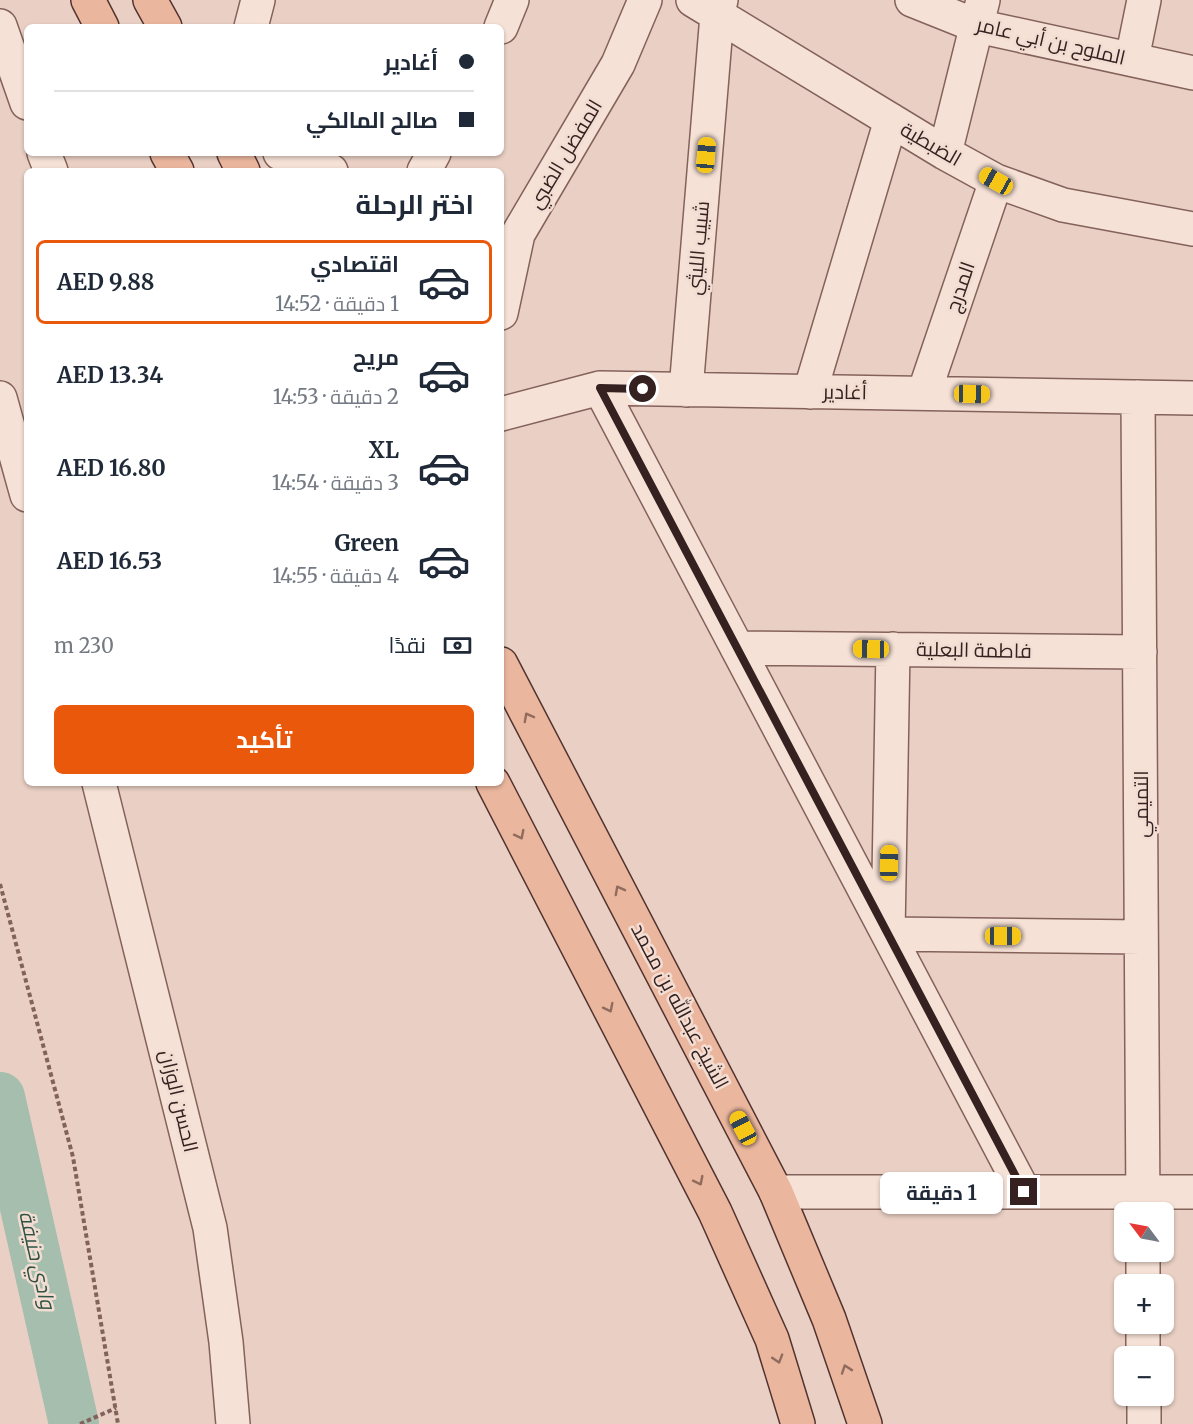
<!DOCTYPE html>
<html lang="ar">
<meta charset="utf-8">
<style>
:root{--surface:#fff;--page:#f6f6f7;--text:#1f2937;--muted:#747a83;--line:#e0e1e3;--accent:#ea580c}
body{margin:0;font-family:Merriweather,Cairo,serif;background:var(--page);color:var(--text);direction:rtl;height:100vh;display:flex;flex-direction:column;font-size:22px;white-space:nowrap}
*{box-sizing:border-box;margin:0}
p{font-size:20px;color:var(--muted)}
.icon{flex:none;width:33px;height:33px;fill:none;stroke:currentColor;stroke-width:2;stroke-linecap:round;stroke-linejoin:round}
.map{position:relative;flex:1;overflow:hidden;direction:ltr}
.sheet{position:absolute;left:24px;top:168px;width:480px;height:618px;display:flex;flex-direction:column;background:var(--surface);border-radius:9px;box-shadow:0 2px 4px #0004;direction:rtl}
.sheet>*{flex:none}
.banner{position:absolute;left:24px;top:24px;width:480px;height:132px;border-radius:9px;box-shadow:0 2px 4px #0004;direction:rtl;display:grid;align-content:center;height:132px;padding:0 30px;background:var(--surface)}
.needle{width:39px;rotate:302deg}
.controls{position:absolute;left:1114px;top:1202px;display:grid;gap:12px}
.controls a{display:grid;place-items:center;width:60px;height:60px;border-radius:9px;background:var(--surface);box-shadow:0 2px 4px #0004;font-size:30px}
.end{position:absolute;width:27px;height:27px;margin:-14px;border:8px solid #35211f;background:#fff;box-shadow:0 0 0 3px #fff}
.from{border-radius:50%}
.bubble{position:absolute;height:42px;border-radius:9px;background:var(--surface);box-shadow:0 2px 4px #0004;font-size:20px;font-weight:700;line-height:42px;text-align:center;direction:rtl}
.car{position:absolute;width:18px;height:36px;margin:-18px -9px;border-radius:8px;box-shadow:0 0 4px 2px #0007;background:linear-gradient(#f5c518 24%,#345 0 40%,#f5c518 0 76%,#345 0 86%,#f5c518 0)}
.banner b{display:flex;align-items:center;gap:21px;height:57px;font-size:22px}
.banner b+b{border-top:2px solid var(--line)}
.banner i{width:15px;height:15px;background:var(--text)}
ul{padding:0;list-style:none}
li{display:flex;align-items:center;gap:18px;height:84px;margin:0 12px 9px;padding:0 18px;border:3px solid transparent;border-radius:9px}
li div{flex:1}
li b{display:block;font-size:22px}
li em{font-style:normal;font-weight:700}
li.current{border-color:var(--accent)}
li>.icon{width:54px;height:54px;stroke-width:1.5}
h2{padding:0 30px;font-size:27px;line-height:72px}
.pay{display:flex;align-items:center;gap:15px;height:66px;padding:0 30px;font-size:22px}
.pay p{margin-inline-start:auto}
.primary-button{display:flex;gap:12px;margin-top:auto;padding:12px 30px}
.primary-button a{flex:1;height:69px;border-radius:9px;background:var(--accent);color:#fff;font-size:24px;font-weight:700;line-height:69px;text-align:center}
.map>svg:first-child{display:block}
</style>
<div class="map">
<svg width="1193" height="1424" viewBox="0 0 1193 1424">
<rect width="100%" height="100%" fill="#ead0c4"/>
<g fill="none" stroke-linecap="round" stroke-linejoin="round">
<!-- river -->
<path stroke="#a5beae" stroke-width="50" d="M0 1097 74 1424"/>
<!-- minor casing -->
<g stroke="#84625c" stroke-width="36">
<path id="minor" d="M693 0 945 153 996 181 1063 205 1193 229
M912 0 977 26 1193 73
M0 26 27 103
M251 27 258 0
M501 27 512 0
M1132 59 1144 0
M44 153 51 171
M280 153 331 171
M945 153 983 0
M424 171 434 153
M501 313 518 234 618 64 645 0
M600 388 1024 1192
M686 390 717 15 721 0
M810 392 891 120
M924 393 996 181
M1138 397 1143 1212
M0 398 27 495
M501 414 600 388 1193 398
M737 648 1140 652
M893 649 888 934 1141 937
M99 783 210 1228 226 1342 233 1424
M776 1192H1193
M1143 1251V1284
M1143 1323V1356
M1144 1395V1424"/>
</g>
<!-- major casing -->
<g stroke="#523330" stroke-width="36">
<path id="major" d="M88 0 102 27
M150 0 165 27
M167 153 177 171
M234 153 243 171
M501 664 776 1192 829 1319 865 1424
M493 783 715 1212 772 1339 798 1424"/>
</g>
<!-- path -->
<path stroke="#84625c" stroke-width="4" stroke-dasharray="4.5 3" stroke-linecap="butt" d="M0 884 73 1157 118 1424
M80 1424 116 1408"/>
<!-- minor -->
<use href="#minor" stroke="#f6e1d6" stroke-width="33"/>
<!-- major -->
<use href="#major" stroke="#ebb69e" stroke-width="33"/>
</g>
<!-- one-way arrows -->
<defs><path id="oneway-chevron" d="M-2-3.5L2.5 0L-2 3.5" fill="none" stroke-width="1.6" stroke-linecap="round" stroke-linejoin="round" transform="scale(1.5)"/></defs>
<g stroke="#906c5e">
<use href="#oneway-chevron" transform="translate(528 717) rotate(-118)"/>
<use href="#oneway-chevron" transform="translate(520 835) rotate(63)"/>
<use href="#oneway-chevron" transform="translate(619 890) rotate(-118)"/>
<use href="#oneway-chevron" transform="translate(609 1008) rotate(63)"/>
<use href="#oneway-chevron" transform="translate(699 1181) rotate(63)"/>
<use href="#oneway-chevron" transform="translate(778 1359) rotate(73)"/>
<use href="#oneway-chevron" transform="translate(846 1369) rotate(-109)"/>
</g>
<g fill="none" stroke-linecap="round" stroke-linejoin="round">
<!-- route -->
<path stroke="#35211f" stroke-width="8" d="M643 389 600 388 1024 1192"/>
</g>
<g text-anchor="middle" stroke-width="5" stroke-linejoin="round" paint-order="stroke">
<!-- street labels -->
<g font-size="20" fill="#35211f" stroke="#f3ddd3">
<text transform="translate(1051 41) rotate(13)" y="7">الملوح بن أبي عامر</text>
<text transform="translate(931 144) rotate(30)" y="7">الضبطية</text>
<text transform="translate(565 154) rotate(-59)" y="7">المفضل الضبي</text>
<text transform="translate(698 248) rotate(-85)" y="7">شبيب الليثي</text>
<text transform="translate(960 287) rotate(-71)" y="7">المدرج</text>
<text transform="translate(845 392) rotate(1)" y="7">أغادير</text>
<text transform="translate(974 650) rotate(1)" y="7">فاطمة البعلية</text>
<text transform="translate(1141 804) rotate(-90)" y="7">التميمي</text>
<text transform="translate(680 1006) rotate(62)" y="7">الشيخ عبدالله بن محمد</text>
<text transform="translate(179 1101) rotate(76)" y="7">الحسن الوزان</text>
</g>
<!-- water labels -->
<g font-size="21" font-style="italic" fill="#2f5343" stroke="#f3ddd3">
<text transform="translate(37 1260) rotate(77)" y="7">وادي حنيفة</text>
</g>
</g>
</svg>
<div class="controls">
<a><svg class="needle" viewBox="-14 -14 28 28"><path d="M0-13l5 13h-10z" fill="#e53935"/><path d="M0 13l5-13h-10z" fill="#747a83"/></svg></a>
<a>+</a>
<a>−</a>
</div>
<i class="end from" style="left:643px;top:389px"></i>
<i class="end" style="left:1024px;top:1192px"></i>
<div class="bubble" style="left:880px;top:1172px;width:123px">1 دقيقة</div>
<i class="car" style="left:706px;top:155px;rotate:5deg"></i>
<i class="car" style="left:996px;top:181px;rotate:299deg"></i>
<i class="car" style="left:972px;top:394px;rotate:91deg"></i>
<i class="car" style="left:871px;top:649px;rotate:271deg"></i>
<i class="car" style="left:889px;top:863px;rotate:1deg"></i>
<i class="car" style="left:1003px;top:936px;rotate:90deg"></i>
<i class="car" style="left:743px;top:1128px;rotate:332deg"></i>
<div class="banner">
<b><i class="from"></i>أغادير</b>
<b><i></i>صالح المالكي</b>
</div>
<section class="sheet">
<h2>اختر الرحلة</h2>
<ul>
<li class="current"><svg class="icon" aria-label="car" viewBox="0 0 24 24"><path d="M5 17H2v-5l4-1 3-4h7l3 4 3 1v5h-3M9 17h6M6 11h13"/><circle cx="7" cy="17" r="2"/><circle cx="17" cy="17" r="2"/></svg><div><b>اقتصادي</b><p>1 دقيقة · 14:52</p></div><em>AED 9.88</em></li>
<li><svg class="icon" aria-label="car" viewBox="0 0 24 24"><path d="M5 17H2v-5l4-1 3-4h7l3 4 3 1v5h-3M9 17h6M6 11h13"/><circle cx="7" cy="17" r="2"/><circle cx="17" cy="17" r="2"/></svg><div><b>مريح</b><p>2 دقيقة · 14:53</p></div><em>AED 13.34</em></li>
<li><svg class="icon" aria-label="car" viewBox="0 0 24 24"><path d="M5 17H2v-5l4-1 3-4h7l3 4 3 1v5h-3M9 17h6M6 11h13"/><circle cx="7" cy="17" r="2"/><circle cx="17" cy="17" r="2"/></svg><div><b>XL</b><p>3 دقيقة · 14:54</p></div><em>AED 16.80</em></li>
<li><svg class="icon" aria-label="car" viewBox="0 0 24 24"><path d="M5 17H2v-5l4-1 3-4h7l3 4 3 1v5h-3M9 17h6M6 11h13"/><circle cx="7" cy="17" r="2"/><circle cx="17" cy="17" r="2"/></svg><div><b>Green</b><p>4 دقيقة · 14:55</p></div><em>AED 16.53</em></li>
</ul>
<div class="pay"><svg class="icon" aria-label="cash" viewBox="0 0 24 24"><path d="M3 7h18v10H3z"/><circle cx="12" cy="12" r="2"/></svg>نقدًا<p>230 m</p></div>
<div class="primary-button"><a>تأكيد</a></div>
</section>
</div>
